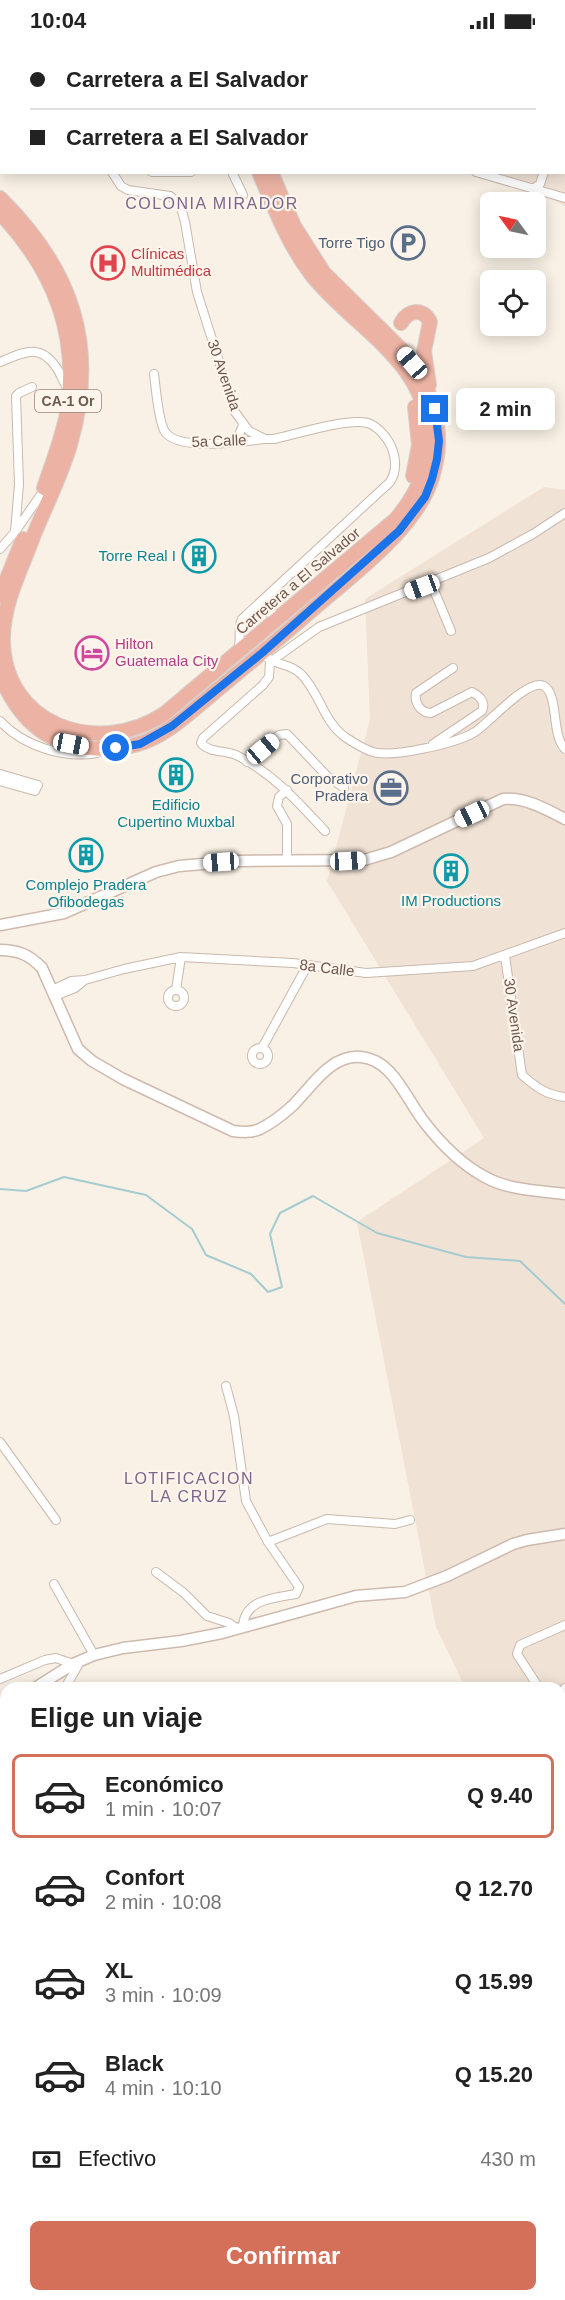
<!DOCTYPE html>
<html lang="es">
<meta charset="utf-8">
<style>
:root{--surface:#fff;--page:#f2f2f2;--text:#222;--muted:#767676;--line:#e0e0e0;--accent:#d46f59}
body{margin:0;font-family:Arial,sans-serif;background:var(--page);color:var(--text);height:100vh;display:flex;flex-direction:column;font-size:22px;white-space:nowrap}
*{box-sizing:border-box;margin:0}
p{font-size:20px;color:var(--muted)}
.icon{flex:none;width:33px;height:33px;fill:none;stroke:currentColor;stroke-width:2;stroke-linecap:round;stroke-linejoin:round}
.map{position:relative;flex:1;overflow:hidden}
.sheet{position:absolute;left:0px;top:1640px;width:566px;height:620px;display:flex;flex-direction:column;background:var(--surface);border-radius:18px 18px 0 0;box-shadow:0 3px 15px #0003}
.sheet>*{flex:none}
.hud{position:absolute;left:0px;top:0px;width:566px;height:132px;box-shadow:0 3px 15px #0003;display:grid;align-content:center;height:132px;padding:0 30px;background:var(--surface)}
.needle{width:39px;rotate:303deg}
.tools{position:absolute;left:480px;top:150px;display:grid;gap:12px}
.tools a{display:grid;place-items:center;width:66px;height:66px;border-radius:9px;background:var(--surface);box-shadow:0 3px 15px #0003;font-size:30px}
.end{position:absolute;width:27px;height:27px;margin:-14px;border:8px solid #1a73e8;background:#fff;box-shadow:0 0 0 3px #fff}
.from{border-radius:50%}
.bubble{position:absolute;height:42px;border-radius:9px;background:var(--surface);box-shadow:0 3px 15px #0003;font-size:20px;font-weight:600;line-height:42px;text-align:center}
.car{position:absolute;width:18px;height:36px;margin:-18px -9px;border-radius:8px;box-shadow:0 0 4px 2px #0007;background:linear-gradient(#fff 24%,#345 0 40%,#fff 0 76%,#345 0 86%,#fff 0)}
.hud b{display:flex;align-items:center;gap:21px;height:57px;font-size:22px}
.hud b+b{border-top:2px solid var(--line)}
.hud i{width:15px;height:15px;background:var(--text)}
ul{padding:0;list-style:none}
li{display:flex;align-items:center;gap:18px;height:84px;margin:0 12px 9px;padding:0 18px;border:3px solid transparent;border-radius:9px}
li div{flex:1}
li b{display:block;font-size:22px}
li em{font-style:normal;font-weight:600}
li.current{border-color:var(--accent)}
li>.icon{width:54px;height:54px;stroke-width:1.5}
h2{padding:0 30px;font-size:27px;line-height:72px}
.pay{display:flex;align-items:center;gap:15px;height:66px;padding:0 30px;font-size:22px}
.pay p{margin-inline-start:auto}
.button{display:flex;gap:12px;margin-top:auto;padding:12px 30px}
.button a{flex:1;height:69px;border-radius:9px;background:var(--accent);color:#fff;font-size:24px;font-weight:600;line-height:69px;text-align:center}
.status{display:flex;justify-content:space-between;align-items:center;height:42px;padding:0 30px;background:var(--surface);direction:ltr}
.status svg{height:16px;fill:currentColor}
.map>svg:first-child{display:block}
</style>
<div class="status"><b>10:04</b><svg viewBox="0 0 49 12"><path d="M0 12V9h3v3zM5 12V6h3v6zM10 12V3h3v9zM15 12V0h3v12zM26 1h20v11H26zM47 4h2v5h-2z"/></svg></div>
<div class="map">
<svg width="565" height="2258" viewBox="0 0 565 2258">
<rect width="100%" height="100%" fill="#f9f1e5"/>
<!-- residential -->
<path fill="#f0e2d5" d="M310 0H565V164L495 131 564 130V2Z
M544 445 565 448V1856L560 1844V1646L465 1645 436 1585 357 1180 484 1096 327 839 370 678 365 557Z"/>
<!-- green -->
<path fill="#d4e5c6" d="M565 1884V2258H118V2253H560V1886Z"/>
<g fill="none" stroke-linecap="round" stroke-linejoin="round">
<!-- stream -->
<path stroke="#a4ccd1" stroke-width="2" d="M0 1147 26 1149 64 1135 146 1153 192 1187 206 1213 251 1232 268 1250 282 1245 270 1192 280 1171 313 1154 377 1191 466 1215 520 1219 565 1262"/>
<!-- street casing -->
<g stroke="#c9b8ad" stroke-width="10">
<path id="street" d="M110 0 111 2
M245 0 250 2
M368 0 369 2
M0 12 2 13
M564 73H565
M112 130 121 144 128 148 170 154 180 162 185 180 197 250 235 370 249 389 265 397H274C297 392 346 376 368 381 377 384 387 395 391 404 396 416 397 429 390 440L242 577C237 587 242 597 238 607
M152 130H191
M232 130 243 153
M476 130 565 156
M533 147 540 142 544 130
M0 320C23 311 39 300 56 325 61 332 63 340 68 347
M154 332C156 347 158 376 164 388 174 410 243 400 263 397
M236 400 243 383
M15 490 19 442 16 354 19 351 32 345
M0 507 15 490 42 451
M431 541 451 589
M258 563 266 570 281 574
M262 611C275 625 289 620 301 632 320 651 323 679 345 695 354 701 363 707 373 710 393 716 457 701 475 690 489 681 529 635 544 644 559 653 551 693 565 707
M270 620 319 585 489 516 533 492 565 471
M270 620 269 635 263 643 203 696 201 701C209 711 225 708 236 713 273 731 298 760 325 789
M0 679C23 704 64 717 97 711
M433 702 482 669C486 660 480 654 472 650L431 671C421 671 414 661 416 651L453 626
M247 720 279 693 287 692 327 734 344 746
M0 732 38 743 35 749 0 739
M287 818V782L277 764 279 755 287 748
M505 914 522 1033C536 1045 546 1053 565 1055
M168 956a8 8 0 1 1 16 0a8 8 0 1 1-16 0Z
M52 948 71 939 85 938 124 927 181 915 293 921 366 931 473 924 565 891
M176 948 181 915
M55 954 75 946 85 938
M252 1014a8 8 0 1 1 16 0a8 8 0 1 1-16 0Z
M262 1006 307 924
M226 1344 234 1374 246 1459 268 1500 299 1545 296 1552C274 1556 244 1557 243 1585
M0 1400 56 1478
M268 1500 327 1477 395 1482 410 1478
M156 1530 184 1551 207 1574 229 1581 237 1587
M54 1542 94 1613
M0 1637 45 1618 56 1616 73 1622
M65 1646 81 1618
M539 1646 517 1612 520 1603 565 1583
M560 1651 565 1646
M560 1679 565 1688
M0 1772 6 1768
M0 1848 6 1854
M0 1922 6 1916
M0 2002 6 2008
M0 2061 6 2068
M0 2092 6 2086
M0 2210 6 2215
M0 2232 6 2226
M51 2253 57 2258"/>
</g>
<!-- secondary casing -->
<g stroke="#cebaae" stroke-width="13">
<path id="secondary" d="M0 883 64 871 156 830 179 824 238 819 364 818 391 810 503 757C525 755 546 767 565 777
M0 908C18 908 30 913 42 926L78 1007 92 1019 123 1037 233 1089C242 1090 251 1091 260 1087 270 1082 281 1074 290 1066 310 1048 329 1012 361 1015 394 1018 406 1058 425 1081 442 1103 461 1122 485 1135 508 1148 540 1149 565 1152
M35 1646 73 1622 94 1613 123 1606 181 1599 222 1591 356 1554 405 1550 447 1534 513 1502 527 1498 565 1492
M0 1668 6 1664"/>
</g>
<!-- highway casing -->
<g stroke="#d7d0cd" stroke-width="16">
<path id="highway" d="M201 0 202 2
M215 0V2
M0 156C72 227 99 304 70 403 61 434 45 465 33 495 21 528 4 559 3 595 2 683 97 716 164 672L396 477C417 452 429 427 428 394 428 319 352 285 311 232 288 202 274 165 259 130
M0 171C54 228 80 293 67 371 62 397 52 422 44 446
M401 281C408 268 423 265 430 280L424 309 429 343
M413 434 419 403 415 365
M0 554 23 497
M0 632C12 663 33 691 66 701 90 708 115 709 138 702 166 694 188 672 210 654 241 628 273 602 304 575 345 538 416 489 432 436 447 390 433 345 403 309L324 231 294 184 271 130"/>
</g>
<!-- street -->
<use href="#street" stroke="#fff" stroke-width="8"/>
<!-- secondary -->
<use href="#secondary" stroke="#fff" stroke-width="10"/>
<!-- highway -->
<use href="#highway" stroke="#ecb3a4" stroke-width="14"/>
</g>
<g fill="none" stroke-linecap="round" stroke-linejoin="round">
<!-- route -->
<path stroke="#1a73e8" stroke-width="8" d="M116 706 140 702 172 684 262 611 399 489 425 455 432 437 437 417 439 399 435 367"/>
</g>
<!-- icons -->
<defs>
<g id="parking-ring" transform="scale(1.725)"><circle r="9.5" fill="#fdf5eb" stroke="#5c6f8a" stroke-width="1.5"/><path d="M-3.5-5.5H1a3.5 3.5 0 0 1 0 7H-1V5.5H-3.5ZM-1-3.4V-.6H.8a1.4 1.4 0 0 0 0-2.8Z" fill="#5c6f8a"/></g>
<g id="hospital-ring" transform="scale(1.725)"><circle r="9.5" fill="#fdf5eb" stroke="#e0444e" stroke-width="1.5"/><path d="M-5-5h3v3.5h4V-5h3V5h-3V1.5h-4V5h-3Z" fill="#e0444e"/></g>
<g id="building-ring" transform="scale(1.725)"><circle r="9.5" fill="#fdf5eb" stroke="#0f9aa8" stroke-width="1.5"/><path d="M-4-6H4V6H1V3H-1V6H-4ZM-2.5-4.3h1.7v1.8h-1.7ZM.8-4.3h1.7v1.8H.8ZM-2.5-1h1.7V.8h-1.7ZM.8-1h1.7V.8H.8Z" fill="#0f9aa8"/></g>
<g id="hotel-ring" transform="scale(1.725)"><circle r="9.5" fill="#fdf5eb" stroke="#d1479c" stroke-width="1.5"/><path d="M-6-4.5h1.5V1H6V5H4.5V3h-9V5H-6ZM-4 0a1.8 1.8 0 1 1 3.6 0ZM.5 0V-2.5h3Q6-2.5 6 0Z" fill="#d1479c"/></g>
<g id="office-ring" transform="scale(1.725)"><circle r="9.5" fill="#fdf5eb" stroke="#5c6f8a" stroke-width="1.5"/><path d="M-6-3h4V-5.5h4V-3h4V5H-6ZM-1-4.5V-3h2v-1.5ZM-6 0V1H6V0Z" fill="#5c6f8a"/></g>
</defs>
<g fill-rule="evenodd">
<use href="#parking-ring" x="408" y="201"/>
<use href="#hospital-ring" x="108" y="221"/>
<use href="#building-ring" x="199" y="514"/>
<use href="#hotel-ring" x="92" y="611"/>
<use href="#building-ring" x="176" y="733"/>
<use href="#office-ring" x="391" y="746"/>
<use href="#building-ring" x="86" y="813"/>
<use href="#building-ring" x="451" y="829"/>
</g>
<g text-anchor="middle" stroke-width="4.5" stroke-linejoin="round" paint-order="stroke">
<!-- shield labels -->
<rect fill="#fdf5eb" stroke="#9a877d" stroke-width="1.5" x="35" y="348" width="66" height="22" rx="4.5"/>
<g font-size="14" font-weight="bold" fill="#6f584e">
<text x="68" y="364">CA-1 Or</text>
</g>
<!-- service labels -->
<g font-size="15" fill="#4e5e75" stroke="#fdf5eb" text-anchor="end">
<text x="385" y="206">Torre Tigo</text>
<text x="368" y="742">Corporativo<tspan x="368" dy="17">Pradera</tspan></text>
</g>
<!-- health labels -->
<g font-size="15" fill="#be3a42" stroke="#fdf5eb" text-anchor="start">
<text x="131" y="217">Clínicas<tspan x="131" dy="17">Multimédica</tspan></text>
</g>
<!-- street labels -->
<g font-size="15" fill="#6f584e" stroke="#fdf5eb">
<text transform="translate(224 333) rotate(71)" y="5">30 Avenida</text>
<text transform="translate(219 399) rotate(-2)" y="5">5a Calle</text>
<text transform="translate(298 539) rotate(-40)" y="5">Carretera a El Salvador</text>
<text transform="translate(327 926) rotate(7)" y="5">8a Calle</text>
<text transform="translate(514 973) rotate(82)" y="5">30 Avenida</text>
</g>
<!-- culture labels -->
<g font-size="15" fill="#0d838f" stroke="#fdf5eb">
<text x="176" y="519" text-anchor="end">Torre Real I</text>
<text x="176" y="768">Edificio<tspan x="176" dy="17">Cupertino Muxbal</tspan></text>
<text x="86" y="848">Complejo Pradera<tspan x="86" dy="17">Ofibodegas</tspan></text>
<text x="451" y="864">IM Productions</text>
</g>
<!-- hotel labels -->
<g font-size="15" fill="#b23c85" stroke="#fdf5eb" text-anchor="start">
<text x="115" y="607">Hilton<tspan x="115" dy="17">Guatemala City</tspan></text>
</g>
<!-- neighbourhood labels -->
<g font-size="16" letter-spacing="1.5" fill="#7c668b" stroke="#fdf5eb">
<text x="212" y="167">COLONIA MIRADOR</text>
<text x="189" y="1442">LOTIFICACION<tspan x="189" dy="18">LA CRUZ</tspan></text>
</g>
</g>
</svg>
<div class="tools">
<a><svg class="needle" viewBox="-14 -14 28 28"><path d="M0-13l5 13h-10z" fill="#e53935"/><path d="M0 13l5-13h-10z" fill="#767676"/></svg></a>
<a><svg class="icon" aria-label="locate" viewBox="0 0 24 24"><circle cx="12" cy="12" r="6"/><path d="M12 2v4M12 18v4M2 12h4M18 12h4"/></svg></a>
</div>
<i class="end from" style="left:116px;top:706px"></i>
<i class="end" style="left:435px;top:367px"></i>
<div class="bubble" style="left:456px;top:346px;width:99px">2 min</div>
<i class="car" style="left:412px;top:321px;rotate:319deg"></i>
<i class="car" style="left:422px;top:545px;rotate:250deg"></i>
<i class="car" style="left:71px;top:702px;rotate:101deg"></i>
<i class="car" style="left:263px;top:707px;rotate:50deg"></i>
<i class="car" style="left:472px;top:772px;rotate:245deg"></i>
<i class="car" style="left:348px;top:819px;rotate:87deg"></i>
<i class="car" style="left:221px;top:820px;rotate:266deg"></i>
<div class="hud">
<b><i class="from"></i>Carretera a El Salvador</b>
<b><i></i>Carretera a El Salvador</b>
</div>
<section class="sheet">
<h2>Elige un viaje</h2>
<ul>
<li class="current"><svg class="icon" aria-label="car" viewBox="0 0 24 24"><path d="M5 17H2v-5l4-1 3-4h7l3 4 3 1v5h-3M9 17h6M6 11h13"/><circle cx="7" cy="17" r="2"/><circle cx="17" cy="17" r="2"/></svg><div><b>Económico</b><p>1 min · 10:07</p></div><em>Q 9.40</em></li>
<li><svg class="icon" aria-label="car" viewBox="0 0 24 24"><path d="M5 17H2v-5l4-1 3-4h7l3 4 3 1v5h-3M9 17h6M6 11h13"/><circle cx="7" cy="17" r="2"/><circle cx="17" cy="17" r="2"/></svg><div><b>Confort</b><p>2 min · 10:08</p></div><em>Q 12.70</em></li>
<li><svg class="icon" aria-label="car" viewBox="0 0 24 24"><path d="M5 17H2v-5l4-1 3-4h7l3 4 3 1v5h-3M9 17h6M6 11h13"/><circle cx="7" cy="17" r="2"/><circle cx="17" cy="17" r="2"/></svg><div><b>XL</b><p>3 min · 10:09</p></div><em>Q 15.99</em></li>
<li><svg class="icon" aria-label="car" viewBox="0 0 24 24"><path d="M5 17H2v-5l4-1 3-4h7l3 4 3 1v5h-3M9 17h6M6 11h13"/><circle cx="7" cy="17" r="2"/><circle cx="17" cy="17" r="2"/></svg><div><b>Black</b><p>4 min · 10:10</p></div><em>Q 15.20</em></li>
</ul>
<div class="pay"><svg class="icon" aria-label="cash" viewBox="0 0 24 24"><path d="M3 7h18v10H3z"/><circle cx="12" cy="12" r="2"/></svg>Efectivo<p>430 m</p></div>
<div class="button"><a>Confirmar</a></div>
</section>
</div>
